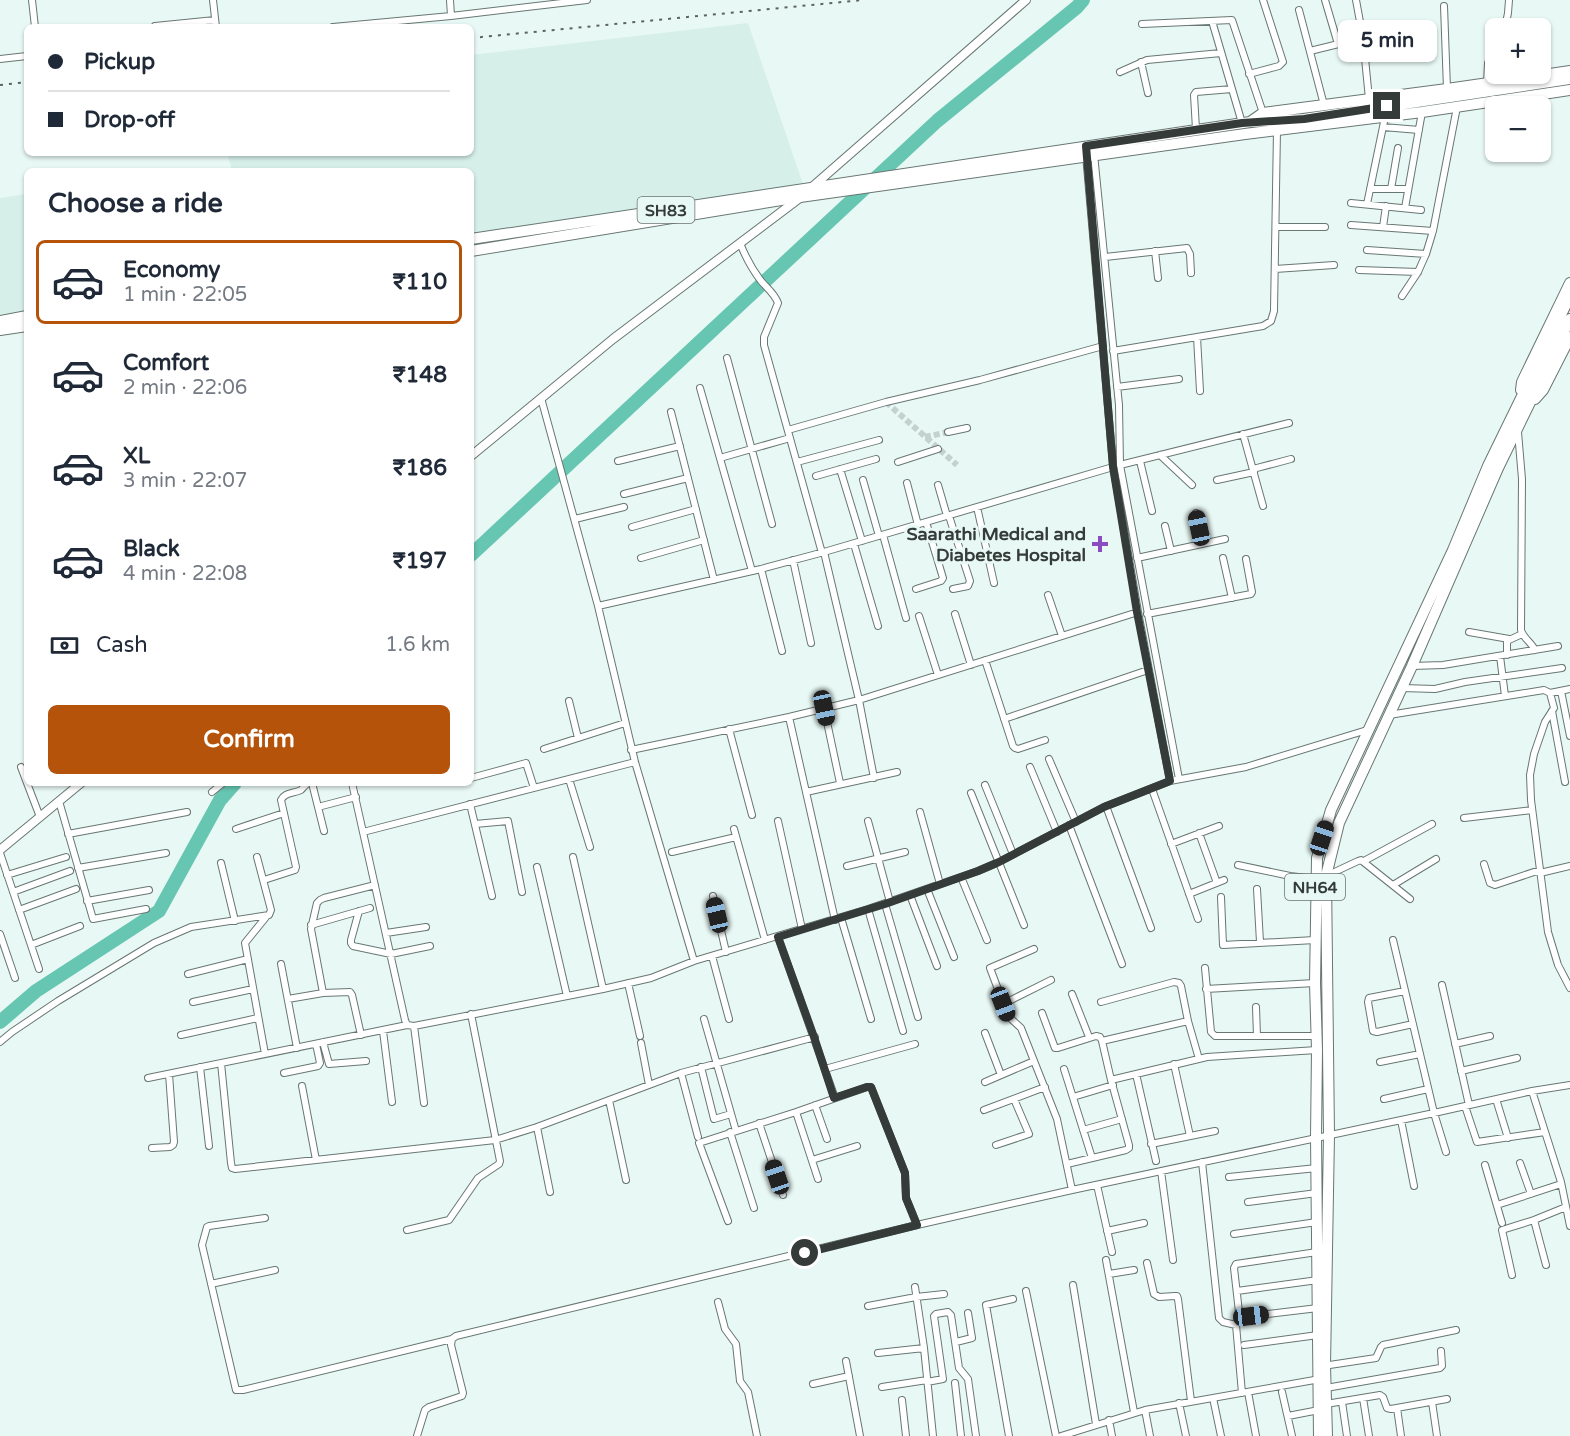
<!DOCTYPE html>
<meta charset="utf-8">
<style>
:root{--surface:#fff;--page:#f6f6f7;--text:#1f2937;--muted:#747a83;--line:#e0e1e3;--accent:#b45309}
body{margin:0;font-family:"Varela Round",sans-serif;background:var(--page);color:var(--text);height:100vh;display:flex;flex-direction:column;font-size:22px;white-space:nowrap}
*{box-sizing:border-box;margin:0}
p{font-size:20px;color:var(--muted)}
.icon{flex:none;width:33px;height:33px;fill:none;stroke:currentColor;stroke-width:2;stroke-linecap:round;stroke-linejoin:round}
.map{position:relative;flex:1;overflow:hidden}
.details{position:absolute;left:24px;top:168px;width:450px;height:618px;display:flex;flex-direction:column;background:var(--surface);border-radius:9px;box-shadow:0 2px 4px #0004}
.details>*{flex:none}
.guide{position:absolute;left:24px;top:24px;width:450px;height:132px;border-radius:9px;box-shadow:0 2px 4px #0004;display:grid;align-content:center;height:132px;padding:0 24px;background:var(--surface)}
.buttons{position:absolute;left:1485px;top:18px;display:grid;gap:12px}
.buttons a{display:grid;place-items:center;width:66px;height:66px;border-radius:9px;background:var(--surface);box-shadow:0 2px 4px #0004;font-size:30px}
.end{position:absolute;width:27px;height:27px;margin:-14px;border:8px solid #353b39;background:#fff;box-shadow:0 0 0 3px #fff}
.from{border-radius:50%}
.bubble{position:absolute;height:42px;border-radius:9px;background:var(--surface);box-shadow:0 2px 4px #0004;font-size:20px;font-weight:700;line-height:42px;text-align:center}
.car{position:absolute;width:18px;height:36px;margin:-18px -9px;border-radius:8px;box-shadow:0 0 4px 2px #0007;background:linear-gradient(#222 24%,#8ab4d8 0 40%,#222 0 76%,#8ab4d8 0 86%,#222 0)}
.guide b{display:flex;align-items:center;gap:21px;height:57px;font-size:22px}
.guide b+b{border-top:2px solid var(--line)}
.guide i{width:15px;height:15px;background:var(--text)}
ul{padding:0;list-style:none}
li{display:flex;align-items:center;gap:18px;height:84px;margin:0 12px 9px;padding:0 12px;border:3px solid transparent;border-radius:9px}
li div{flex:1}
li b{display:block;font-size:22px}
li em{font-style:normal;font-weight:700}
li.selected{border-color:var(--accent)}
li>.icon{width:54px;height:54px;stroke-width:1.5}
h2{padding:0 24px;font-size:27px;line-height:72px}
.pay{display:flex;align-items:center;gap:15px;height:66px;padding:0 24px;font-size:22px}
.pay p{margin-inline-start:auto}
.action{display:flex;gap:12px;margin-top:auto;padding:12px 24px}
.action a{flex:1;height:69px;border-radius:9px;background:var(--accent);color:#fff;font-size:24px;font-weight:700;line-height:69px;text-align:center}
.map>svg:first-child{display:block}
</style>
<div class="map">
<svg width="1570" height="1436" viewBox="0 0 1570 1436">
<rect width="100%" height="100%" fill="#e8f8f4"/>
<!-- built -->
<path fill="#d6f0e9" d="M748 23 804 187 471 240V171H232L227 153H471V55Z
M27 194V314L0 319V198Z"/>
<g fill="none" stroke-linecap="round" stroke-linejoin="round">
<!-- river -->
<path stroke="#66c6b1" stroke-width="14" d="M471 555 937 121 1077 7 1083 0
M0 1022 36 991 159 911 220 800 235 783"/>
<!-- minor-tunnel -->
<path stroke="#c4d2cf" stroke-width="6" stroke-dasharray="6 3" stroke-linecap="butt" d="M886 402 957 465
M925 437 948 432"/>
<!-- minor casing -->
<g stroke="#687773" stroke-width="8">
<path id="minor" d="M32 0 35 27
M213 0 216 27
M450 0 451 16
M1325 0 1338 44
M1356 0 1363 38 1369 99
M1444 6 1447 89
M1299 10 1324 105
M1212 21 1242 123
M1142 24 1232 20 1263 113
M155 26 215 20
M333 27 451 16 587 0
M1505 28 1508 13 1509 0
M1310 51 1363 38
M0 59 27 56
M1141 62 1148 93
M1120 72 1147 60 1221 53
M1249 74 1279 66 1283 62 1263 0
M1545 75 1547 45
M1487 83 1488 63 1496 45
M1383 127 1419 130
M1196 129 1194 95 1196 92 1232 89
M1094 154 1119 405 1120 465 1179 779
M1086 155 1113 465 1138 612 1170 781
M1370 189H1408
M1391 189 1398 148
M1351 203 1421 210
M1367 204 1385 117
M1405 208 1422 112
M1351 225 1433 231
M1276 227H1325
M1383 227 1386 206
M740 243C745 256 752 269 761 281 767 288 775 294 778 303L764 337V345L822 553
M1367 250 1426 254
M1155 251 1158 278
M1105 257 1187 248 1190 254 1191 273
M1275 269 1334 265
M1359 270 1418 272
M1402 296 1418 272 1426 254 1433 231 1457 107
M1197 337 1200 391
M1113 351 1263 326 1271 321 1274 311 1277 130
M727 358 772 524
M1117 387 1179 379
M700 388 752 571
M541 398 598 606 635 762 694 961
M671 412 714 580
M788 430 886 402 980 380 1103 346
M948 432 967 428
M1518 432 1522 479 1521 630C1523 638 1531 642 1535 650
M1243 434 1263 506
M1160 455 1192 485
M720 458 790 438
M618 461 680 446
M1140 461 1152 511
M797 462 879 440
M898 462 938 449
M1120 465 1289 423
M840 469 862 541
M1253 469 1291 459
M816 476 876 459
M863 480 879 536
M1217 480 1254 472
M907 483 918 525
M938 485 947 516
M624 494 688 478
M977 507 994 583
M1196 513 1202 544
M949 516 970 581 968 586 953 589
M575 519 624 507
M1165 526 1171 551
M632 527 696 509
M883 535 906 618
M854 544 878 626
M824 552 859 700 874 778
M641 558 704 540
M1137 558 1225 539
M1223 558 1232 598
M793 560 811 643
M761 569 782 651
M916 589 941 581 943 578 926 522
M1048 595 1062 636
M598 606 761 569 824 552 1113 467
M955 614 971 665
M1147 614 1251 594 1252 592 1246 559
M919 616 938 675
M1469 632 1509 639
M1507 655V641L1522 634
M1500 656 1505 696
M985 660 1013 746 1015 748 1018 749 1045 740
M1412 666 1443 665 1558 646
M1402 688 1435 689 1465 682 1562 668
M1561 691 1570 736
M1550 693 1570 689
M569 701 578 738
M824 708 840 783
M1552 711 1565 782
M1389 715 1544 690 1550 693 1554 708 1545 722 1534 754 1530 775 1531 800 1548 932 1558 965 1570 988
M789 717 835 920
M1004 719 1148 670
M729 729 752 815
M544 749 625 723
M631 750 789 717 859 700 1138 612
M1049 759 1076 822
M21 767 27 783
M1030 767 1057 832
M471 778 526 763 534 788
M569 779 590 847
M27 783 40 817
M312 783 324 831
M352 783 405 1020 407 1025 414 1026 603 989 651 978 694 961 868 909 978 871 999 862 1104 807 1170 781 1246 767 1367 730
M985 785 1013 854
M1152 789 1198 919
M212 792 223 783
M806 792 897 772
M971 793 1024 925
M59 801 93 919 146 909
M470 804 492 896
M1106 806 1151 928
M318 807 356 797
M920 812 940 884
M1464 818 1532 810
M778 821 802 929
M868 821 890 902
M475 824 508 821 522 892
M1069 825 1122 964
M236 829 284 813
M734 829 765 940
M363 832 635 762
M1199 833 1217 883
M68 834 187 812
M1171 844 1219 826
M672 852 736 837
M0 853 39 969
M573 857 603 989
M1364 861 1432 824
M221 863 235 921
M1484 864 1490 883 1495 885 1540 870
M1238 865 1290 876 1315 879
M847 866 905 852
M537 867 567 996
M78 868 166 853
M1540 873 1570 866
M7 875 66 857
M1326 876 1358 861 1361 860 1410 899
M961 877 987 940
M264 880 295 870 296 867 281 800C285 792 293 794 301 790 303 788 305 785 308 783
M1393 885 1436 859
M927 889 954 957
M1257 889 1260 942
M13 892 70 871
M1189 894 1224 880
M910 895 937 966
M713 896 726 952
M1221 897 1223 945 1315 940
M87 901 149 890
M885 904 918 1017
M868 909 903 1031
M19 910 76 889
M359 911 351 940V943L353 946 391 954 430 946
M841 918 871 1019
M311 925 370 908
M386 933 426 927
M0 934 15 978
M778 937 835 1098
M1393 940 1434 1113 1446 1152
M31 945 80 926
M1034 949 990 968 1008 1016 1021 1028 1057 1119 1072 1190
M712 956 729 1019
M281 964 297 1048
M1205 968 1211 1032 1215 1036H1317
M188 974 248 959
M628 983 640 1036
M1442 985 1469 1105
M1206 989 1315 983
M1405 991 1369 998 1368 1002 1373 1031 1377 1032 1413 1024
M323 993 311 929 317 903 320 900 324 898 375 885
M1072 994 1089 1037
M288 999 323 993 350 992 352 995 361 1035
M193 1002 253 989
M1101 1002 1174 982 1179 983 1181 986 1188 1021 1199 1059
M1003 1004 1051 980
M1256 1007 1257 1036
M1042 1013 1055 1048H1058L1096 1036 1100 1037 1102 1041 1111 1080 1129 1145V1148L1126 1150 1067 1164
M704 1019 736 1131
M414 1026 424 1103
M383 1031 392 1102
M985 1033 1001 1075
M181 1035 258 1018
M1102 1041 1188 1021
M0 1042 12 1032 58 1001 154 943 191 927 269 915 271 910 257 857
M323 1042 329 1064 366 1061
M641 1043 649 1085
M1455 1044 1490 1036
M265 1054 245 943 266 917
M1380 1062 1420 1054
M221 1063 231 1163 232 1168 235 1169 495 1140 537 1127 681 1073 815 1037
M1174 1064 1190 1136
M200 1067 209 1146
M701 1067 714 1119 731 1114
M825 1069 915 1044
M1064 1069 1092 1158
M1461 1071 1517 1058
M284 1073 318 1066 320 1063 316 1044
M681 1073 698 1137
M1136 1074 1156 1161
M148 1078 407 1025
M1111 1080 1207 1057 1317 1050
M985 1082 1034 1061
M302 1086 316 1160
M1532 1091 1561 1182 1570 1226
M1073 1097 1113 1085
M1384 1099 1428 1089
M1496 1099 1508 1138
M609 1100 626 1180
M815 1105 827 1139
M1465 1106 1477 1142 1545 1132
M984 1110 1045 1087
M796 1112 818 1179
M1401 1120 1414 1186
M759 1123 783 1195
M537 1127 550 1192
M1083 1130 1122 1119
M730 1132 754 1208
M1151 1144 1215 1131
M996 1145 1029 1134 1014 1099
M152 1148 170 1147 173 1145 174 1142 169 1074
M812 1160 857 1146
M1202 1162 1219 1318 1223 1322 1236 1325 1242 1393
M1520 1163 1531 1194
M1485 1165 1502 1223
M1161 1171 1173 1260
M1229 1177 1317 1168
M1097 1185 1112 1252
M1248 1202 1317 1193
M1497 1205 1561 1184
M265 1218 209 1226 207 1227 202 1245 236 1390H243L452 1339
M1534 1220 1546 1265
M728 1221 699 1143 796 1112 867 1087H871L905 1173 906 1198 917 1225
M407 1230 449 1220 478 1178 499 1164 500 1161 471 1014
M1107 1231 1144 1223
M1234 1234 1317 1222
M1106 1260 1134 1412
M1147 1263 1154 1294 1159 1297 1175 1296H1177L1178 1299 1191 1401
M1109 1274 1134 1270
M1512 1275 1502 1230 1534 1220 1566 1207
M211 1284 275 1270
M1073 1285 1096 1424
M915 1287 924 1348 933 1436
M1026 1291 1056 1436
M1237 1291 1318 1280
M718 1302 725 1329 736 1344 740 1381 748 1392 757 1436
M868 1306 916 1297 944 1294
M1239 1315 1251 1316 1318 1308
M1236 1325 1239 1312 1234 1268 1236 1264 1317 1252
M956 1342 972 1338 968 1313
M1244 1345 1318 1335
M878 1353 924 1348
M846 1361 860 1436
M1323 1366 1376 1358 1381 1347 1383 1345 1456 1330
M927 1382 943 1379 934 1316 936 1314 948 1312 951 1315 959 1368 968 1379 976 1436
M955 1383 961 1436
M813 1384 849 1376
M882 1387 927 1380
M1326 1388 1440 1368 1442 1366 1441 1351
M1248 1392 1256 1436
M1282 1392 1292 1436
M1213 1398 1221 1436
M1363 1398 1369 1436
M902 1400 906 1436
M1342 1402 1347 1436
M1432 1402 1437 1436
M1179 1403 1186 1436
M1326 1404 1380 1395 1383 1397 1387 1408 1391 1409 1447 1399
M1397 1408 1401 1436
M1145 1410 1150 1436
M1288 1416 1319 1410
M1109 1420 1112 1436
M417 1436 425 1410 429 1407 462 1396 463 1393 451 1345 452 1339 456 1336 917 1225 1072 1190 1434 1113 1532 1091 1570 1085
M1009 1436 986 1305 1013 1299
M1061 1436 1145 1410 1320 1379"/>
</g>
<!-- tertiary casing -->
<g stroke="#687773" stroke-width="10">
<path id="tertiary" d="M811 188 1026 0
M471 456 613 339 801 197
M0 850 81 783"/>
</g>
<!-- primary casing -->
<g stroke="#687773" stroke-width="12">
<path id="primary" d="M1251 122 1304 119 1570 79
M471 239 1250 122 1263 113 1447 89 1570 71
M471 251 800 197 1245 134 1422 112 1570 90
M0 321 27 316
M0 330 27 326
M1528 384 1570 296
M1537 388 1570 319"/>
</g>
<!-- trunk casing -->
<g stroke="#687773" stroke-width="12">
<path id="trunk" d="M1521 390 1522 382 1570 283
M1535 399 1543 390 1570 337
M1319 1436 1316 1137 1317 1050 1315 983 1317 858 1331 810 1453 550 1488 466 1528 384
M1327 1436 1325 1366 1329 1135 1326 876 1339 823 1412 666 1498 468 1537 388"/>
</g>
<!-- minor -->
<use href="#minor" stroke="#fff" stroke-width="6"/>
<!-- tertiary -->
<use href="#tertiary" stroke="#fff" stroke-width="8"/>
<!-- primary -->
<use href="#primary" stroke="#fff" stroke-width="10"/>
<!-- trunk -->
<use href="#trunk" stroke="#fff" stroke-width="10"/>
<!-- rail -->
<path stroke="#5c6461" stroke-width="2" stroke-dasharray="3 6" stroke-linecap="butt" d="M471 38 863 0
M0 85 27 82"/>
</g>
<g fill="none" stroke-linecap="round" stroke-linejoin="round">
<!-- route -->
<path stroke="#353b39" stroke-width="8" d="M805 1253 917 1225 906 1198 905 1173 871 1087H867L834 1098 814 1037 778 937 885 904 978 871 999 862 1104 807 1170 781 1137 612 1113 467 1086 146 1242 123 1304 119 1387 106"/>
</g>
<!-- markers -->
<path fill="#8c4cc1" stroke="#e8f8f4" stroke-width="2" d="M1097 535h6v6h6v6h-6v6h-6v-6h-6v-6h6z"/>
<g text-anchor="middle" stroke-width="6" stroke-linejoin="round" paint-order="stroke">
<!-- shield labels -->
<g fill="#e8f8f4" stroke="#6b7471" stroke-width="1.5">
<rect x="637.5" y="197" width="57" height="26" rx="4.5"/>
<rect x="1285" y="874" width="60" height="26" rx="4.5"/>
</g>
<g font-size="16" font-weight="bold" fill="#353b39">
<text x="666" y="216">SH83</text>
<text x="1315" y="893">NH64</text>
</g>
<!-- poi labels -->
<g font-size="18" font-weight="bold" fill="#353b39" stroke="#e8f8f4" text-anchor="end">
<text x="1086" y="540">Saarathi Medical and<tspan x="1086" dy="21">Diabetes Hospital</tspan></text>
</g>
</g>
</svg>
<div class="buttons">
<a>+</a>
<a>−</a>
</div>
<i class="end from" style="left:805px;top:1253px"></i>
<i class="end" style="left:1387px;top:106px"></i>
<div class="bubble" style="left:1338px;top:20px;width:99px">5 min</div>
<i class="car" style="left:1199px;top:528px;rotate:348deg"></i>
<i class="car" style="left:824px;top:708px;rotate:168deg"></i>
<i class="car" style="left:1322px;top:838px;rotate:18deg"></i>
<i class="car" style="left:717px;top:915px;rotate:347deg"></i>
<i class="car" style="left:1003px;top:1004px;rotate:159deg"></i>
<i class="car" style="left:777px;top:1177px;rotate:341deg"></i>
<i class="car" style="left:1251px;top:1316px;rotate:83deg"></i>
<div class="guide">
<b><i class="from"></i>Pickup</b>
<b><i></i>Drop-off</b>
</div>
<section class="details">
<h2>Choose a ride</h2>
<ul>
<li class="selected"><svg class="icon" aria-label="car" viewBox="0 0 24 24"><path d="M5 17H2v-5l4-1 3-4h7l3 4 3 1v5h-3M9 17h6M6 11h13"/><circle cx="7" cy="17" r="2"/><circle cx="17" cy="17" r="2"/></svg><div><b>Economy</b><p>1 min · 22:05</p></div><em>₹110</em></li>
<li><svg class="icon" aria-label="car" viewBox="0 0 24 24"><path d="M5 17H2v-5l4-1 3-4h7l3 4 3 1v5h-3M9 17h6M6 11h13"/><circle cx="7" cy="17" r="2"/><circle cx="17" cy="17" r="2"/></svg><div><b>Comfort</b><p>2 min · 22:06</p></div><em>₹148</em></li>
<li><svg class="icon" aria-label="car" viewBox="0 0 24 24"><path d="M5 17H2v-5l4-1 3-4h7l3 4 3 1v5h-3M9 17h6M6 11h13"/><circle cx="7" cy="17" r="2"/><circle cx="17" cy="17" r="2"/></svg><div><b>XL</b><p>3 min · 22:07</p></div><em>₹186</em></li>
<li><svg class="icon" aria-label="car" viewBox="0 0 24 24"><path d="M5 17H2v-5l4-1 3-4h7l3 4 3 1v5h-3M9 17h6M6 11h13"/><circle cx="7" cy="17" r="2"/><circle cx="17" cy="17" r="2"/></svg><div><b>Black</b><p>4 min · 22:08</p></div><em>₹197</em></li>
</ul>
<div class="pay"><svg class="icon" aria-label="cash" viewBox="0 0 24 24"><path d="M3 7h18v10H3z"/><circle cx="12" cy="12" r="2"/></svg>Cash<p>1.6 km</p></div>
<div class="action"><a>Confirm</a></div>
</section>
</div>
